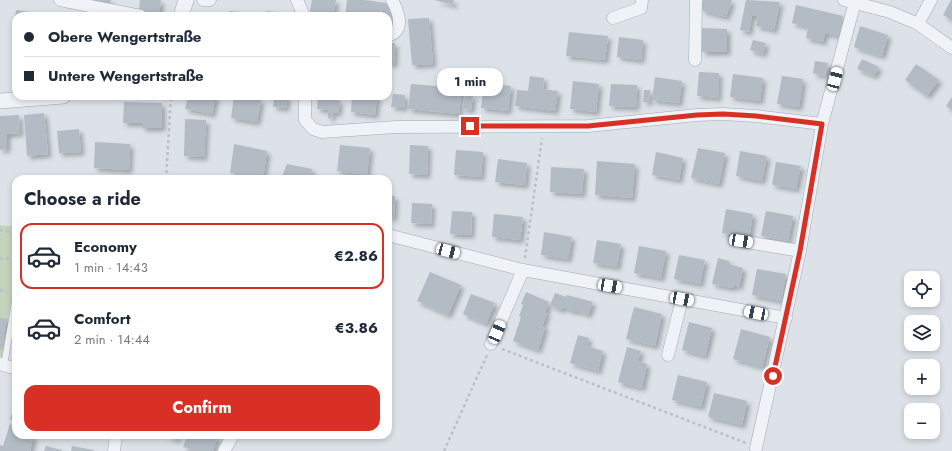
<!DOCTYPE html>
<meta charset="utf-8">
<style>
:root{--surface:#fff;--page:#f6f6f7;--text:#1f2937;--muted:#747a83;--line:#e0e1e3;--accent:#d93025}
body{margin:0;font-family:Jost,sans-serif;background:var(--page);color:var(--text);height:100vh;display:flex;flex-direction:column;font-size:15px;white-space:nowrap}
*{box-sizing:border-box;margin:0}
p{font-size:13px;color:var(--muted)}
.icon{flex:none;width:22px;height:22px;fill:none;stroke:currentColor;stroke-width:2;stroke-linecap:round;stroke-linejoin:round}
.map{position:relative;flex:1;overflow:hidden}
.panel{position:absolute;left:12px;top:175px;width:380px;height:264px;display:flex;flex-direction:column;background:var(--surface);border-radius:12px;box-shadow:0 2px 6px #0003}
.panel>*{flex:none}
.hud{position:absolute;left:12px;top:12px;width:380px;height:88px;border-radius:12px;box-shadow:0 2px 6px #0003;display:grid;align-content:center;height:88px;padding:0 12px;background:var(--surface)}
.controls{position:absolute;left:904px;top:271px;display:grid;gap:8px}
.controls a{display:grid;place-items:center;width:36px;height:36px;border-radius:8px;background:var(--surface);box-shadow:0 2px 6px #0003;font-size:20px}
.end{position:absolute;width:18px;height:18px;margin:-9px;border:5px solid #d93025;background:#fff;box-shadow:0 0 0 2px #fff}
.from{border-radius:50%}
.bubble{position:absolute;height:28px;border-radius:12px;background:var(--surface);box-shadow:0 2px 6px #0003;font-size:13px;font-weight:700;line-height:28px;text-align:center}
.car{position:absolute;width:12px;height:24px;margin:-12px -6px;border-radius:5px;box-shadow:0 0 3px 1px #0007;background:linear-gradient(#fff 24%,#345 0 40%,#fff 0 76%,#345 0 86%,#fff 0)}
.hud b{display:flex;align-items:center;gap:14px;height:38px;font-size:15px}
.hud b+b{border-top:1px solid var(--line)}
.hud i{width:10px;height:10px;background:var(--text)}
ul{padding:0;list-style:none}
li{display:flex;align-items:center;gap:12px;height:66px;margin:0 8px 6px;padding:0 4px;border:2px solid transparent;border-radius:12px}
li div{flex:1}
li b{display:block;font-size:15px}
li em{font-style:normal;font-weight:700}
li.active{border-color:var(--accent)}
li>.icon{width:36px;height:36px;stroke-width:1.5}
h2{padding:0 12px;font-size:18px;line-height:48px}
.button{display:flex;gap:8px;margin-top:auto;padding:8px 12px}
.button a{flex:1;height:46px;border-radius:12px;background:var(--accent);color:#fff;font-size:16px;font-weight:700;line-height:46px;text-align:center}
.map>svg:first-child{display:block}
</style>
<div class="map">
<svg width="952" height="451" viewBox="0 0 952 451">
<defs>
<filter id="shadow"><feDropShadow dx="3.5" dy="3.5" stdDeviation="2" flood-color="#0004"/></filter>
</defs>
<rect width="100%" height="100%" fill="#dce2e8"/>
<!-- green -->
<path fill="#c4d3bc" d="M0 225 16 227V290H13L2 357H0Z"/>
<!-- building -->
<path fill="#b3bbc5" filter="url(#shadow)" d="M90 0H111L110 5Z
M140 0H161L159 14 139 10Z
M312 0H336L333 16H309Z
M347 0H365L393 4 390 26H388V16H345Z
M434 0H454L453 5Z
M703 0H732L726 17 703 11 701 6Z
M746 0 780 2 774 30 756 26 758 16 752 15 749 32 740 30Z
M951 0H952V20L943 15Z
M796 5 843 16 839 36 825 33 823 42 806 38 808 27 792 23Z
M16 10 42 14V16H15Z
M230 11 263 14V16H230Z
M266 11 286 13V16H266Z
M195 13 219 14V16H195Z
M15 18H16V33H13Z
M429 18 433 64 412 65 408 19Z
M860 26 888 35 882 56 854 47Z
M702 28 727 29V52H702Z
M569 32 608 36 605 60 566 56Z
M619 37 643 40 641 60 617 57Z
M753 40 766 43 763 54 750 50Z
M388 43H395L394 64H388Z
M862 59 879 67 874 76 857 69Z
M15 61H16V80H13Z
M815 61 828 63 825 76 813 73Z
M916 64 939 80 927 96 905 80Z
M699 72 719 73 718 98 697 96Z
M733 74 763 78 760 101 730 97Z
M530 76 544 78 543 89 558 91 555 111 515 106 517 90 528 91Z
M782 76 803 79 799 107 777 104Z
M655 77 682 81 679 103 652 100Z
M573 81 599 84 596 112 570 109Z
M484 83 511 86 508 111 481 108Z
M411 84 462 88 459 114 408 109Z
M611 84 637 85 636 107 609 106Z
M644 90H650L649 102H643Z
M393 94 405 95 404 108 391 107Z
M465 95 473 96 471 110 463 109Z
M188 96H216L212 114 185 109Z
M234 96 261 100 257 122 231 118Z
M274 96H287L286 108 273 107Z
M318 96H336V101H340L338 113 333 112 331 119 328 118V110L317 109Z
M352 96H377L375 115 351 112Z
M952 97V110L946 106Z
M124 102 162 103V128H142V123H123Z
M44 113 48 154 27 156 24 115Z
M19 115 20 133 7 134V149L0 150V116Z
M185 119 206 120 204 157 184 156Z
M79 129 81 152 59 153 57 131Z
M95 142 130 144 129 170 94 168Z
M234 144 267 151 263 179 246 178V175L230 173Z
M340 145 370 148 367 175 337 171Z
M410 145 428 146 427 175 409 174Z
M698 148 725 153 719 184 691 178Z
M456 150 483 152 481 177 454 175Z
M740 151 767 156 762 181 736 176Z
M656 152 683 158 679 180 652 175Z
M498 159 527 163 525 185 495 182Z
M597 161 635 164 632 198 595 195Z
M776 162 801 166 796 189 772 185Z
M287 164 312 169 310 179H281Z
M551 167 584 169 582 194 550 192Z
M388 196H395L394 218 388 217Z
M412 203 432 204 431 224 411 223Z
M726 209 753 214 749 239 722 233Z
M452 211 472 212 471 235 450 234Z
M766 211 793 216 788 241 761 236Z
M494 214 523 217 520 240 492 237Z
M544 232 572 237 568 259 541 255Z
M597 240 621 244 617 267 593 263Z
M639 246 666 251 661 278 634 273Z
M679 255 705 260 700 284 674 279Z
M718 258 729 261V264L743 268 739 287 734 285 733 288 712 284Z
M757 269 786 274 781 301 752 295Z
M430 272 461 285 448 315 417 301Z
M526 292 549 302 545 313 547 314 542 326 545 327 538 350 513 341 521 317 519 316 523 305 521 304Z
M555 293 566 297 567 295 593 302 588 315 575 310V312L563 307 561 310 550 305Z
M471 294 495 303 486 324 463 314Z
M634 307 662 314 655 346 626 339Z
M0 318 7 319 2 349H0Z
M689 322 712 328 705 356 682 350Z
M741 329 770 337 762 367 733 359Z
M578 335 589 338 587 346 603 351 598 371 570 363Z
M16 344V360L12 359Z
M627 347 641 351 638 361 647 364 642 388 618 382Z
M678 375 707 382 701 407 672 400Z
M714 393 747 401 742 425 708 417Z
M16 401V421L10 419Z
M10 424 16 426V435H34L30 451H0V445L3 446Z
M164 435H179L177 440Z
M187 435H218L213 451H197L183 447Z
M46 446 62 450V451H44Z
M72 446 94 450V451H71Z"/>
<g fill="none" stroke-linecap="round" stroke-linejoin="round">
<!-- service casing -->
<g stroke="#a1a9b2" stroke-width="7">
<path id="service" d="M4 366 16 295"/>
</g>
<!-- minor casing -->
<g stroke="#a1a9b2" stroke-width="13">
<path id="minor" d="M60 0 141 16
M203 0H210
M297 0 304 16
M844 0 890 12 918 24 952 48
M613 18 641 8 642 0
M918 24 931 0
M388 34H393C404 26 398 11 392 0
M695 60 696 0
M305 96V120L313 129 322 132 396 127 588 126 697 115 723 114 756 116 822 124
M388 235 523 270 786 318
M741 241 800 251
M491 344 523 270
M668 355 682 299
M0 364 16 369
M756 448 800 251 822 124 855 2
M114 451 116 435
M224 451 233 435"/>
</g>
<!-- tertiary casing -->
<g stroke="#a1a9b2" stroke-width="16">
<path id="tertiary" d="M181 16 186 0
M0 101 63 96"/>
</g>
<!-- path -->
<path stroke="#bac0c7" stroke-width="2.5" stroke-dasharray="3 3" stroke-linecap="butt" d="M166 179 171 96
M0 230 16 233
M0 258 16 260
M525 258 542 138
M0 290 7 292
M502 349 746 443
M444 451 487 355"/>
<!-- service -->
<use href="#service" stroke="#eff2f6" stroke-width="6"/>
<!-- minor -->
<use href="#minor" stroke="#eff2f6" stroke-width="12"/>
<!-- tertiary -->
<use href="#tertiary" stroke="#eff2f6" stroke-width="15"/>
</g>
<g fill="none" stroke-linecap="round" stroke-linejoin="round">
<!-- route -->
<path stroke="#d93025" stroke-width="5" d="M470 126H588L697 115 723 114 756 116 822 124 800 251 773 376"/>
</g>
</svg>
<div class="controls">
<a><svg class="icon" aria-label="locate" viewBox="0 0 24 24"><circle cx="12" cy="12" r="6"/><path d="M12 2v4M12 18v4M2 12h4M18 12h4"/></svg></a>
<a><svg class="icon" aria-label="layers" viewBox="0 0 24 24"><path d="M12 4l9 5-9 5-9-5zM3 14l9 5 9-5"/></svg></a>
<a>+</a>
<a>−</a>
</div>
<i class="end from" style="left:773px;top:376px"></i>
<i class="end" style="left:470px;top:126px"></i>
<div class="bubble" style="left:437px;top:68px;width:66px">1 min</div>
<i class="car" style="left:835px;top:79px;rotate:15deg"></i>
<i class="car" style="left:741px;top:241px;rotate:99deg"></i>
<i class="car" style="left:448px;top:251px;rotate:105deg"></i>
<i class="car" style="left:610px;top:286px;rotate:100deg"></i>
<i class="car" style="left:682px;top:299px;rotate:101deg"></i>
<i class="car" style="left:756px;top:313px;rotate:281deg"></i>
<i class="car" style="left:497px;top:332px;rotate:23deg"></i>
<div class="hud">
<b><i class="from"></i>Obere Wengertstraße</b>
<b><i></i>Untere Wengertstraße</b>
</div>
<section class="panel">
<h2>Choose a ride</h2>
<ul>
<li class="active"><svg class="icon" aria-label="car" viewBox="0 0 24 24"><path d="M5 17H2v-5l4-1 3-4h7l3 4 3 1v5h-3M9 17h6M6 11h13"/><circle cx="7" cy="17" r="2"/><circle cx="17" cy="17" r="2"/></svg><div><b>Economy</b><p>1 min · 14:43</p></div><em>€2.86</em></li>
<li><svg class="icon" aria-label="car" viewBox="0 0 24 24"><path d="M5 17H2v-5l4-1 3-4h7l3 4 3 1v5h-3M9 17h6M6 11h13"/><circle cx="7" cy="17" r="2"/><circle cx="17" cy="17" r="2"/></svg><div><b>Comfort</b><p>2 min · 14:44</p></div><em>€3.86</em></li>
</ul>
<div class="button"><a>Confirm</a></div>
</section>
</div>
